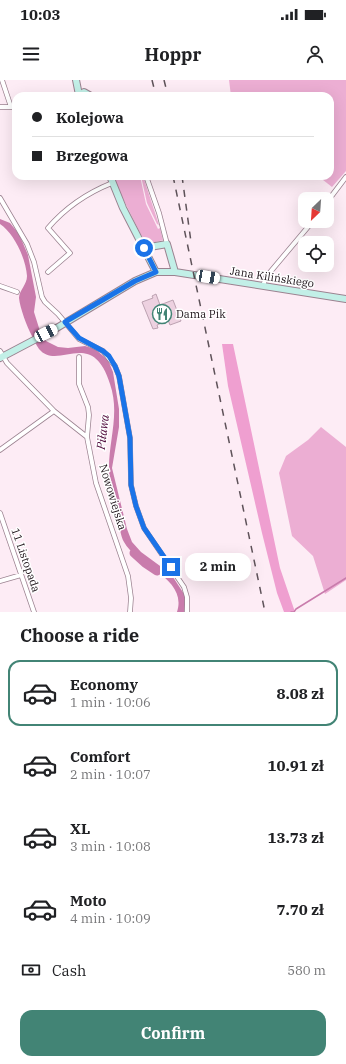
<!DOCTYPE html>
<meta charset="utf-8">
<style>
:root{--surface:#fff;--page:#f2f2f2;--text:#202124;--muted:#757577;--line:#e0e0e0;--accent:#428475}
body{margin:0;font-family:"IBM Plex Serif",serif;background:var(--page);color:var(--text);height:100vh;display:flex;flex-direction:column;font-size:15px;white-space:nowrap}
*{box-sizing:border-box;margin:0}
p{font-size:13px;color:var(--muted)}
.icon{flex:none;width:22px;height:22px;fill:none;stroke:currentColor;stroke-width:2;stroke-linecap:round;stroke-linejoin:round}
.map{position:relative;height:532px;overflow:hidden}
.panel{display:flex;flex-direction:column;background:var(--surface);flex:1}
.panel>*{flex:none}
.guide{position:absolute;left:12px;top:12px;width:322px;height:88px;border-radius:12px;box-shadow:0 4px 16px #0002;display:grid;align-content:center;height:88px;padding:0 20px;background:var(--surface)}
.needle{width:26px;rotate:205deg}
.tools{position:absolute;left:298px;top:112px;display:grid;gap:8px}
.tools a{display:grid;place-items:center;width:36px;height:36px;border-radius:8px;background:var(--surface);box-shadow:0 4px 16px #0002;font-size:20px}
.end{position:absolute;width:18px;height:18px;margin:-9px;border:5px solid #1a73e8;background:#fff;box-shadow:0 0 0 2px #fff}
.from{border-radius:50%}
.bubble{position:absolute;height:28px;border-radius:12px;background:var(--surface);box-shadow:0 4px 16px #0002;font-size:13px;font-weight:800;line-height:28px;text-align:center}
.car{position:absolute;width:12px;height:24px;margin:-12px -6px;border-radius:5px;box-shadow:0 0 3px 1px #0007;background:linear-gradient(#fff 24%,#345 0 40%,#fff 0 76%,#345 0 86%,#fff 0)}
.guide b{display:flex;align-items:center;gap:14px;height:38px;font-size:15px}
.guide b+b{border-top:1px solid var(--line)}
.guide i{width:10px;height:10px;background:var(--text)}
ul{padding:0;list-style:none}
li{display:flex;align-items:center;gap:12px;height:66px;margin:0 8px 6px;padding:0 12px;border:2px solid transparent;border-radius:12px}
li div{flex:1}
li b{display:block;font-size:15px}
li em{font-style:normal;font-weight:800}
li.active{border-color:var(--accent)}
li>.icon{width:36px;height:36px;stroke-width:1.5}
h2{padding:0 20px;font-size:18px;line-height:48px}
.pay{display:flex;align-items:center;gap:10px;height:44px;padding:0 20px;font-size:15px}
.pay p{margin-inline-start:auto}
.action{display:flex;gap:8px;margin-top:auto;padding:8px 20px}
.action a{flex:1;height:46px;border-radius:12px;background:var(--accent);color:#fff;font-size:16px;font-weight:800;line-height:46px;text-align:center}
.status{display:flex;justify-content:space-between;align-items:center;height:28px;padding:0 20px;background:var(--surface);direction:ltr}
.status svg{height:11px;fill:currentColor}
header{display:flex;justify-content:space-between;align-items:center;height:52px;padding:0 20px;background:var(--surface);font-size:18px;font-weight:800}
.map>svg:first-child{display:block}
</style>
<div class="status"><b>10:03</b><svg viewBox="0 0 49 12"><path d="M0 12V9h3v3zM5 12V6h3v6zM10 12V3h3v9zM15 12V0h3v12zM26 1h20v11H26zM47 4h2v5h-2z"/></svg></div>
<header><svg class="icon" aria-label="menu" viewBox="0 0 24 24"><path d="M4 6h16M4 12h16M4 18h16"/></svg>Hoppr<svg class="icon" aria-label="person" viewBox="0 0 24 24"><circle cx="12" cy="8" r="4"/><path d="M4 21q1-7 8-7t8 7"/></svg></header>
<div class="map">
<svg width="346" height="532" viewBox="0 0 346 532">
<rect width="100%" height="100%" fill="#fdecf5"/>
<!-- green -->
<path fill="#ecaed3" d="M229 0H346V91L332 107 318 96H330V16H231Z
M112 96H140L146 124 158 149 160 148 163 160 152 163 144 159 140 153Z
M141 96H143L159 145 157 144 147 123Z
M321 347 346 367V500L325 514 313 476 292 456 279 393 286 376 308 360Z"/>
<!-- forest -->
<path fill="#ef9fd0" d="M222 264H233L280 488 295 532H284L277 513 262 453 228 306Z"/>
<!-- water -->
<path fill="#c97cac" d="M0 139 10 143 19 154 28 175 36 217 34 232 39 248 46 261 58 267 68 268 85 266 95 269 108 280 113 292 119 329V347L112 388 127 449 132 462 141 472 171 494 186 517 184 532H177C188 498 137 486 124 462 122 459 121 454 120 450 114 431 108 408 109 388 109 359 120 333 110 304 92 246 58 292 39 269 36 265 34 260 32 256 27 247 20 228 19 218 19 210 27 205 27 196 26 179 14 153 0 144Z"/>
<g fill="none" stroke-linecap="round" stroke-linejoin="round">
<!-- stream -->
<path stroke="#c97cac" stroke-width="1.5" d="M291 532H294L296 529 346 498"/>
<!-- river -->
<path stroke="#c97cac" stroke-width="9" d="M134 473 145 483 157 491"/>
</g>
<!-- building -->
<path fill="#edd1e0" stroke="#bca2b1" d="M156 214 160 225 173 220 181 241 170 245 168 240 157 245 158 248 153 249 142 222 153 218 152 216Z"/>
<g fill="none" stroke-linecap="round" stroke-linejoin="round">
<!-- street casing -->
<g stroke="#9b8290" stroke-width="5.5">
<path id="street" d="M2 0 11 27
M0 27H16
M146 96 159 133 167 164
M0 118 27 164 34 182 42 217 45 222 58 234 79 259 103 271 115 286 119 296 130 358 131 405 136 426 144 448 184 507 187 517V532
M327 122 346 97
M48 192 70 173 48 148C66 127 87 113 112 103
M0 206 17 212
M263 206 266 197 313 141
M0 271 7 283 54 331 87 357 96 403 128 496 131 518 130 532
M79 277V304L88 327 89 335 87 357
M0 370 54 331
M0 433 34 532
M0 501 21 495"/>
</g>
<!-- secondary casing -->
<g stroke="#9b8290" stroke-width="8">
<path id="secondary" d="M76 0 79 15
M78 16 84 12 91 16
M110 96 123 128 156 192
M144 168 167 164 175 192
M0 278 55 249 135 201 156 192H175L346 219"/>
</g>
<!-- street -->
<use href="#street" stroke="#fff" stroke-width="4"/>
<!-- secondary -->
<use href="#secondary" stroke="#c2efe7" stroke-width="6"/>
<!-- rail -->
<path stroke="#5e5259" stroke-width="1.5" stroke-dasharray="7 7" stroke-linecap="butt" d="M152 0 156 16
M164 0 168 16
M173 96 265 532
M182 96 191 162"/>
</g>
<g fill="none" stroke-linecap="round" stroke-linejoin="round">
<!-- route -->
<path stroke="#1a73e8" stroke-width="5" d="M144 168 156 192 135 201 65 242 79 258 103 271 109 276 115 286 119 296 130 358 131 405 136 426 144 448 171 487"/>
</g>
<!-- icons -->
<defs>
<g id="restaurant-ring" transform="scale(1)"><circle r="9.5" fill="#fff" stroke="#428475" stroke-width="1.5"/><path d="M-5-6h1v4h1v-4h1v4h1v-4h1v5L-1.5 .5V6h-2V.5L-5-1ZM5-6V6H3V1.5H1.5Q1.5-4 5-6Z" fill="#428475"/></g>
</defs>
<g fill-rule="evenodd">
<use href="#restaurant-ring" x="162" y="234"/>
</g>
<g text-anchor="middle" stroke-width="3" stroke-linejoin="round" paint-order="stroke">
<!-- street labels -->
<g font-size="11" fill="#1f151b" stroke="#fff">
<text transform="translate(272 197) rotate(9)" y="4">Jana Kilińskiego</text>
<text transform="translate(113 417) rotate(73)" y="4">Nowowiejska</text>
<text transform="translate(26 480) rotate(71)" y="4">11 Listopada</text>
</g>
<!-- poi labels -->
<g font-size="11" fill="#1f151b" stroke="#fff" text-anchor="start">
<text x="176" y="238">Dama Pik</text>
</g>
<!-- water labels -->
<g font-size="12" font-style="italic" fill="#4e083a" stroke="#fff">
<text transform="translate(103 352) rotate(-83)" y="4">Piława</text>
</g>
</g>
</svg>
<div class="tools">
<a><svg class="needle" viewBox="-14 -14 28 28"><path d="M0-13l5 13h-10z" fill="#e53935"/><path d="M0 13l5-13h-10z" fill="#757577"/></svg></a>
<a><svg class="icon" aria-label="locate" viewBox="0 0 24 24"><circle cx="12" cy="12" r="6"/><path d="M12 2v4M12 18v4M2 12h4M18 12h4"/></svg></a>
</div>
<i class="end from" style="left:144px;top:168px"></i>
<i class="end" style="left:171px;top:487px"></i>
<div class="bubble" style="left:185px;top:473px;width:66px">2 min</div>
<i class="car" style="left:208px;top:197px;rotate:100deg"></i>
<i class="car" style="left:46px;top:253px;rotate:64deg"></i>
<div class="guide">
<b><i class="from"></i>Kolejowa</b>
<b><i></i>Brzegowa</b>
</div>
</div>
<section class="panel">
<h2>Choose a ride</h2>
<ul>
<li class="active"><svg class="icon" aria-label="car" viewBox="0 0 24 24"><path d="M5 17H2v-5l4-1 3-4h7l3 4 3 1v5h-3M9 17h6M6 11h13"/><circle cx="7" cy="17" r="2"/><circle cx="17" cy="17" r="2"/></svg><div><b>Economy</b><p>1 min · 10:06</p></div><em>8.08 zł</em></li>
<li><svg class="icon" aria-label="car" viewBox="0 0 24 24"><path d="M5 17H2v-5l4-1 3-4h7l3 4 3 1v5h-3M9 17h6M6 11h13"/><circle cx="7" cy="17" r="2"/><circle cx="17" cy="17" r="2"/></svg><div><b>Comfort</b><p>2 min · 10:07</p></div><em>10.91 zł</em></li>
<li><svg class="icon" aria-label="car" viewBox="0 0 24 24"><path d="M5 17H2v-5l4-1 3-4h7l3 4 3 1v5h-3M9 17h6M6 11h13"/><circle cx="7" cy="17" r="2"/><circle cx="17" cy="17" r="2"/></svg><div><b>XL</b><p>3 min · 10:08</p></div><em>13.73 zł</em></li>
<li><svg class="icon" aria-label="car" viewBox="0 0 24 24"><path d="M5 17H2v-5l4-1 3-4h7l3 4 3 1v5h-3M9 17h6M6 11h13"/><circle cx="7" cy="17" r="2"/><circle cx="17" cy="17" r="2"/></svg><div><b>Moto</b><p>4 min · 10:09</p></div><em>7.70 zł</em></li>
</ul>
<div class="pay"><svg class="icon" aria-label="cash" viewBox="0 0 24 24"><path d="M3 7h18v10H3z"/><circle cx="12" cy="12" r="2"/></svg>Cash<p>580 m</p></div>
<div class="action"><a>Confirm</a></div>
</section>
